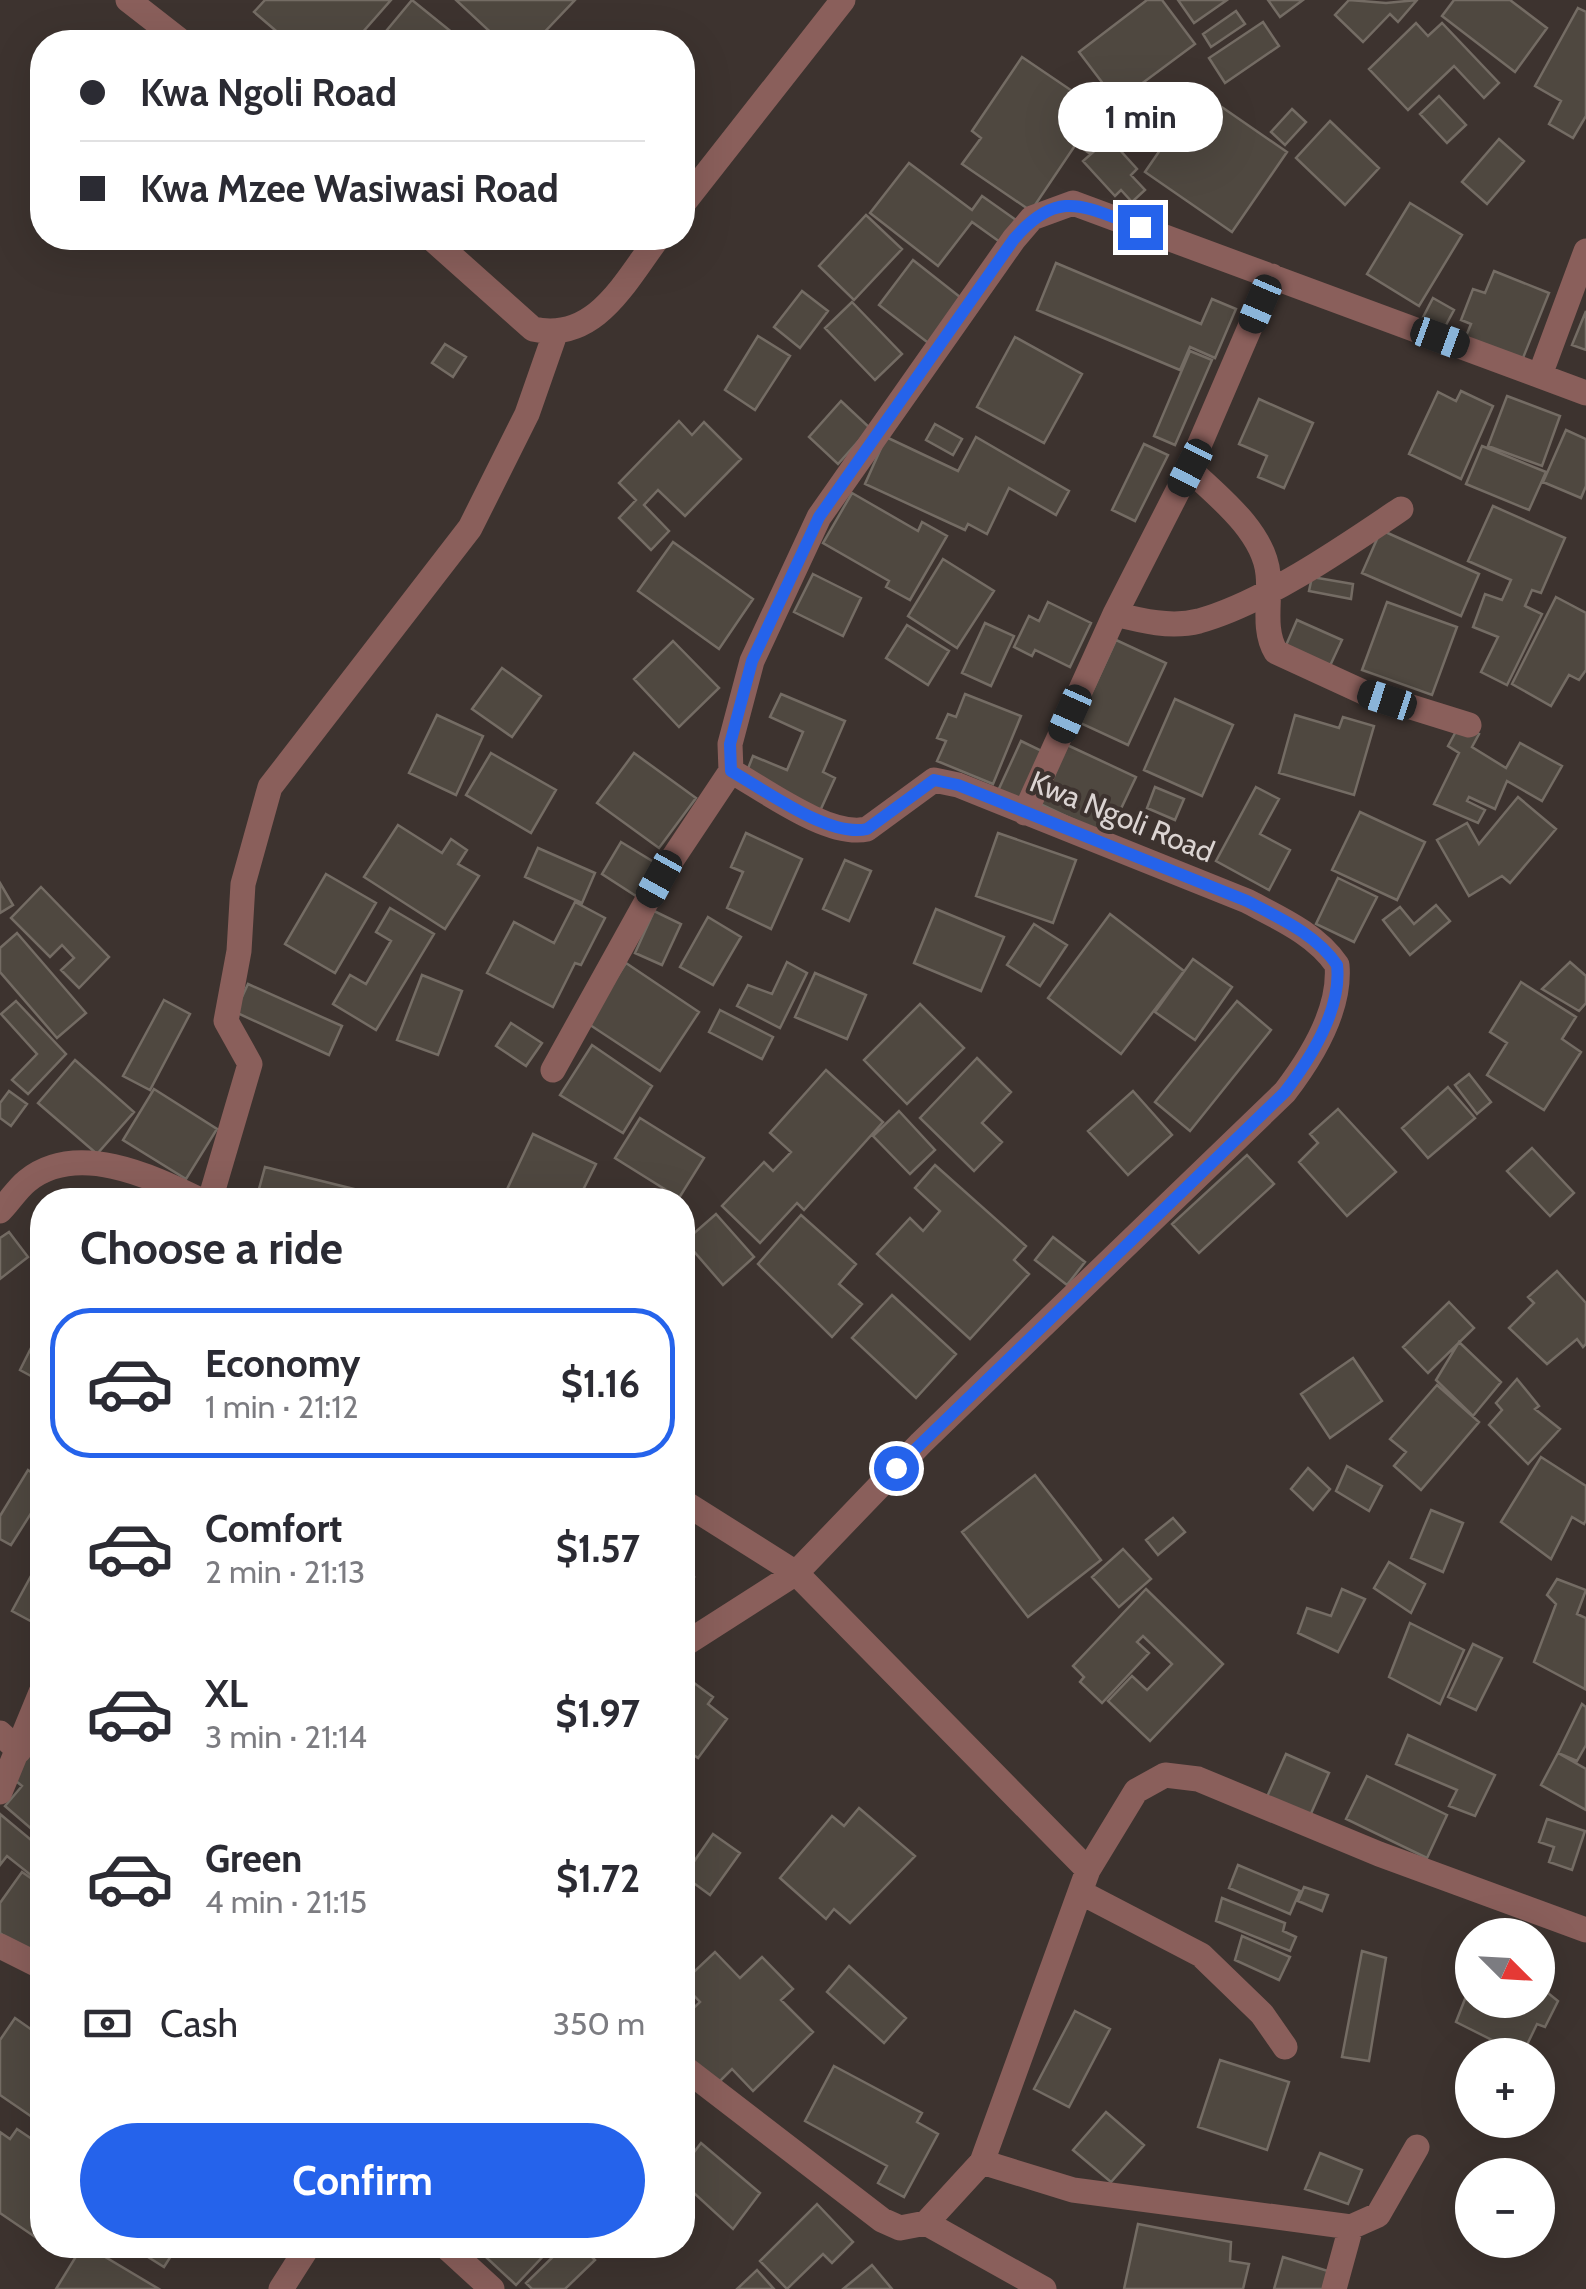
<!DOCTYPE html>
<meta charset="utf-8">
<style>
:root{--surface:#fff;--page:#f2f2f3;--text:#2b2b33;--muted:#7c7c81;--line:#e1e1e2;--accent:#2563eb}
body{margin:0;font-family:Cabin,sans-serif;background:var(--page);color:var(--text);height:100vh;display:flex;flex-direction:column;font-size:38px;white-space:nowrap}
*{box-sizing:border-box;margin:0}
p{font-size:32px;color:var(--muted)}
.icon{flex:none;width:55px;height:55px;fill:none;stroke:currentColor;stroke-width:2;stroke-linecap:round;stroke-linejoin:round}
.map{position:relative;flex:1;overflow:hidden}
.sheet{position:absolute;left:30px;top:1188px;width:665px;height:1070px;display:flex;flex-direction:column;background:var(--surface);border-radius:40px;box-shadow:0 10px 40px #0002}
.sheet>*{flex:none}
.hud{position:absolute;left:30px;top:30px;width:665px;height:220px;border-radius:40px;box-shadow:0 10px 40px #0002;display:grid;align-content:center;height:220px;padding:0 50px;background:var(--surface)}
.needle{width:65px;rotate:114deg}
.controls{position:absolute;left:1455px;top:1918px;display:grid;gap:20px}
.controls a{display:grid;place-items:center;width:100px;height:100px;border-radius:50%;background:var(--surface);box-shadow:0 10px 40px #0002;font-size:50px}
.end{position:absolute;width:45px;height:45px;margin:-22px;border:12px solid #2563eb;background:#fff;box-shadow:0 0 0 5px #fff}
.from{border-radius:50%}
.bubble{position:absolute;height:70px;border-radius:35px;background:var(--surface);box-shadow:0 10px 40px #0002;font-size:32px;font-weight:800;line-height:70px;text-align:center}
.car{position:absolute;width:30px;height:60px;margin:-30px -15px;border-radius:12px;box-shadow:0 0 8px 2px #0007;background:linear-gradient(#222 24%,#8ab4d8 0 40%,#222 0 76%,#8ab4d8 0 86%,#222 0)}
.hud b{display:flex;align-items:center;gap:35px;height:95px;font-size:38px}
.hud b+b{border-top:2px solid var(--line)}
.hud i{width:25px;height:25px;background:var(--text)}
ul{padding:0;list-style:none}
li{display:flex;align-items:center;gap:30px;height:150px;margin:0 20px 15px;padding:0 30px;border:5px solid transparent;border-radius:40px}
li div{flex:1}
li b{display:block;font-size:38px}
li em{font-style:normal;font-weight:800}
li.selected{border-color:var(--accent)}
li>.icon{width:90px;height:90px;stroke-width:1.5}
h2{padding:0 50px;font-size:45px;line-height:120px}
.pay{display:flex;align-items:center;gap:25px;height:110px;padding:0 50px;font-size:38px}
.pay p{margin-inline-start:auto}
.cta{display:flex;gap:20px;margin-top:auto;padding:20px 50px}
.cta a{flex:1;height:115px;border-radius:60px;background:var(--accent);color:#fff;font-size:40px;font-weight:800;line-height:115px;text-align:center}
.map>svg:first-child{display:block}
</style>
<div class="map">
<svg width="1586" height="2289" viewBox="0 0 1586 2289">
<rect width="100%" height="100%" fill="#3d332f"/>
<!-- building -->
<path fill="#4f4840" stroke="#746c64" stroke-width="2.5" d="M265 0H391L354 42H289L254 12Z
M412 0 464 42H377Z
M456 0H575L535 42H501Z
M1147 0H1162L1195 44 1117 102 1079 52Z
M1178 0H1227L1194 23Z
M1268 0H1303L1280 17Z
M1349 0 1386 3 1417 0 1398 22 1390 14 1363 42 1335 15Z
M1454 0H1510L1547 28 1515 72 1442 16Z
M1578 8 1586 12V116L1573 138 1549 124 1561 101 1535 86Z
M1236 11 1245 24 1211 47 1203 34Z
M1263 22 1279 46 1225 83 1209 58Z
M1416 23 1428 36 1442 23 1499 83 1484 98 1454 66 1408 110 1369 69Z
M1022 57 1084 99 1078 108 1106 127 1089 153 1076 144 1031 211 962 164 981 138 972 131Z
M1200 92 1287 152 1232 232 1145 172Z
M1439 96 1466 125 1447 143 1420 114Z
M1292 109 1306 122 1285 145 1271 132Z
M1330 121 1379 168 1345 205 1296 158Z
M1109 138 1137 169 1131 175 1145 190 1132 202 1121 190 1115 196 1083 161Z
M1499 139 1524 161 1487 204 1462 182Z
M909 163 972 210 982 196 1016 220 1000 242 972 222 938 266 870 213Z
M1410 203 1462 235 1419 306 1367 274Z
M866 215 902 249 854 300 819 266Z
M913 260 965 301 931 345 879 305Z
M1056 263 1201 324 1212 299 1236 309 1215 358 1190 347 1180 370 1037 310Z
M1494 271 1549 293 1521 363 1464 341 1471 324 1461 320 1473 289 1485 293Z
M802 291 828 311 800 348 774 327Z
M1433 298 1454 310 1440 336 1419 325Z
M852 302 902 354 875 380 825 328Z
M1586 311V350L1572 345Z
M758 336 790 356 755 410 725 390Z
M1015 337 1082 374 1044 443 977 407Z
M445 344 466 357 453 377 432 363Z
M1190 351 1212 360 1175 445 1154 436Z
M1461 391 1493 406 1461 479 1409 454 1438 392 1456 401Z
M1461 391 1493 406 1461 479 1409 454 1438 392 1456 401Z
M1507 396 1560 416 1542 466 1488 446Z
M1259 399 1313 423 1284 488 1258 477 1267 456 1239 444Z
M841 401 870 428 838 464 809 437Z
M679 421 692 435 704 422 741 459 685 516 658 490 644 505 669 531 651 550 619 518 636 500 619 483Z
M935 424 962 439 953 455 926 440Z
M1566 430 1586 439V486L1581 498 1543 482Z
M886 437 958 471 976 437 1069 491 1056 515 1009 488 987 534 968 524 965 530 865 484Z
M1144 444 1168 455 1135 521 1112 510Z
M1482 446 1546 472 1529 510 1466 484Z
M852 493 918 531 922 522 947 536 910 600 886 587 889 581 823 543Z
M1493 506 1565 538 1541 593 1532 590 1525 606 1542 614 1507 685 1481 672 1498 637 1473 627 1485 594 1502 600 1511 580 1468 561Z
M1381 530 1479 574 1461 616 1362 573Z
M673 542 753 599 719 649 638 591Z
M943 559 994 591 957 648 908 616Z
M813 574 861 598 843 636 794 612Z
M1312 577 1353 584 1351 599 1309 591Z
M1556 597 1586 613V670L1579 680 1569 675 1551 706 1512 684Z
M1048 602 1091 623 1070 667 1035 650 1032 656 1014 647 1029 616 1039 621Z
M1387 602 1457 627 1432 695 1362 670Z
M1297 620 1342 640 1328 670 1284 650Z
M985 623 1014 636 991 686 962 673Z
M907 625 949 651 928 685 886 658Z
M1116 640 1166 663 1128 745 1078 722Z
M673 641 719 688 679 727 634 679Z
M502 668 541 696 512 737 472 709Z
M781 694 845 721 823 772 835 778 820 811 745 776 753 756 787 770 803 732 770 717Z
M965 694 1021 716 993 784 937 761 946 741 937 738 948 714 956 717Z
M1175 699 1233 725 1202 796 1144 770Z
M437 715 483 736 456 795 409 773Z
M1295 715 1339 728 1343 717 1374 726 1354 795 1279 773Z
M1460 724 1479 734 1472 747 1506 768 1520 743 1562 766 1542 801 1507 781 1495 809 1469 797 1467 801 1485 810 1478 823 1434 804 1459 753 1448 746Z
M1021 741 1044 752 1020 804 997 793Z
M1065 744 1136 777 1108 836 1038 803Z
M491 753 556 790 531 833 466 795Z
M634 753 696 798 659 848 597 803Z
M1155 787 1184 799 1175 820 1147 808Z
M1256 787 1279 799 1260 834 1290 850 1269 890 1216 861Z
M1518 797 1556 829 1510 883 1502 876 1469 896 1437 840 1467 823 1479 844Z
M1360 812 1425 842 1397 900 1332 870Z
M398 825 442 853 451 839 467 850 458 864 479 876 445 929 364 877Z
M746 833 802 859 771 929 727 908 743 872 731 867Z
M998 833 1076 860 1053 923 976 896Z
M621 842 657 864 636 896 602 874Z
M538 848 595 873 582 903 525 877Z
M845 860 871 871 849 921 823 909Z
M326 874 376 903 335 973 285 944Z
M1338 878 1377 897 1354 942 1316 924Z
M0 883 13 905 0 913Z
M41 887 109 957 79 988 61 970 74 958 62 945 50 957 11 918Z
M575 902 605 918 581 965 575 963 553 1007 487 973 514 922 554 943Z
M1436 905 1450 921 1410 955 1383 920 1400 907 1414 924Z
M390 908 434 934 376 1030 333 1004 350 975 366 984 391 941 376 932Z
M936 909 1004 937 981 991 914 963Z
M654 911 681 924 662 965 635 953Z
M1110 914 1184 971 1121 1054 1048 998Z
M708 917 741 937 713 985 680 967Z
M1034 924 1067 945 1040 986 1007 965Z
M17 933 86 1013 57 1038 0 972V948Z
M1193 959 1232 987 1195 1040 1155 1012Z
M787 962 807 973 780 1028 737 1006 748 985 772 994Z
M1570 962 1586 976V1003L1579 1011 1542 989Z
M626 963 699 1012 660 1071 587 1023Z
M815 973 866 995 847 1039 795 1017Z
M422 975 462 991 438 1055 397 1040Z
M1521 982 1576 1017 1562 1039 1581 1052 1544 1110 1487 1075 1507 1043 1490 1032Z
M248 984 342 1026 329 1055 235 1012Z
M164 1000 190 1014 150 1090 123 1076Z
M16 1001 66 1054 28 1094 12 1080 37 1054 1 1014Z
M1237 1001 1271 1030 1190 1131 1155 1102Z
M920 1004 964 1048 907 1104 864 1060Z
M720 1010 773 1037 762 1059 709 1032Z
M511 1023 542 1043 526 1066 496 1046Z
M592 1045 652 1086 623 1133 560 1095Z
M977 1058 1011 1092 982 1123 1002 1142 974 1171 920 1118Z
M75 1060 134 1112 97 1154 38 1103Z
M826 1070 883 1122 804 1210 797 1203 760 1243 722 1206 764 1162 773 1171 791 1152 770 1133Z
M1469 1074 1491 1102 1477 1114 1455 1085Z
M1448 1087 1475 1118 1428 1158 1402 1128Z
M154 1089 217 1129 186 1179 123 1140Z
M9 1091 27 1104 11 1126 0 1118V1103Z
M1133 1091 1172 1135 1128 1175 1088 1131Z
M1338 1109 1396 1172 1347 1216 1299 1162 1318 1143 1310 1134Z
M899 1111 935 1150 910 1174 873 1136Z
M640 1118 704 1158 679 1198 615 1158Z
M533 1134 596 1164 578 1200H502Z
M1532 1148 1574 1193 1550 1216 1507 1171Z
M1247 1155 1274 1184 1199 1253 1172 1224Z
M935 1165 1026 1246 1014 1260 1029 1274 970 1339 877 1254 910 1218 923 1231 940 1211 915 1188Z
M265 1167 366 1192 364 1200H256Z
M716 1214 754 1257 723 1285 685 1241Z
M801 1215 856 1264 839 1284 862 1304 832 1337 758 1264Z
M9 1232 28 1257 0 1279V1238Z
M1053 1237 1085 1262 1067 1285 1035 1260Z
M1557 1271 1586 1303V1344L1583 1347 1577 1339 1547 1364 1509 1328 1534 1303 1528 1297Z
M892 1295 956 1354 916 1398 852 1338Z
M1449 1302 1474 1328 1428 1373 1403 1347Z
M1459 1342 1501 1382 1473 1416 1436 1380Z
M32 1346 42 1352V1382L20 1370Z
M1353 1358 1382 1401 1330 1438 1301 1394Z
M1517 1379 1539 1406 1535 1409 1560 1429 1528 1464 1489 1425 1502 1410 1496 1403Z
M1437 1385 1479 1422 1421 1490 1394 1466 1406 1452 1390 1439Z
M1541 1457 1586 1486V1520L1584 1524 1572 1517 1551 1559 1501 1522Z
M1347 1466 1382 1486 1369 1511 1336 1491Z
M1308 1468 1330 1489 1313 1510 1291 1489Z
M28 1470 42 1480V1496L11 1545 0 1539V1516Z
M1035 1475 1101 1560 1028 1617 962 1532Z
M1431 1510 1463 1523 1443 1572 1411 1558Z
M1173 1518 1185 1532 1158 1555 1146 1540Z
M1123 1549 1151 1579 1119 1607 1092 1577Z
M1389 1562 1425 1584 1411 1613 1374 1588Z
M682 1563 694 1577 682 1588Z
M31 1576 42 1582V1616L38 1625 12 1611Z
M1557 1579 1586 1590 1577 1614 1586 1618 1585 1689 1534 1662 1556 1604 1547 1595Z
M1146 1589 1223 1664 1150 1741 1108 1701 1132 1676 1147 1690 1172 1664 1143 1636 1137 1642 1149 1653 1102 1703 1080 1682 1084 1677 1073 1666Z
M1342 1589 1365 1599 1338 1652 1298 1633 1307 1608 1331 1616Z
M1410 1623 1464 1650 1440 1704 1389 1677Z
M1473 1644 1502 1658 1476 1710 1448 1697Z
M682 1674 713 1697 708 1704 727 1719 698 1758 682 1747Z
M1582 1704 1586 1707V1745L1577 1761 1558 1753Z
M42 1725V1838L5 1806 22 1786 10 1776 34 1747 28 1742Z
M1408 1735 1495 1775 1475 1816 1449 1806 1457 1790 1396 1764Z
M1558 1753 1586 1769V1810L1541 1785Z
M1286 1754 1329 1773 1309 1818 1266 1799Z
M1367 1776 1447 1815 1427 1858 1346 1819Z
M859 1808 915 1856 850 1923 834 1909 826 1919 780 1878 832 1816 844 1826Z
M0 1814 42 1849V1884L7 1856 0 1865Z
M1547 1819 1585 1831 1572 1870 1549 1862 1554 1847 1539 1842Z
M713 1834 740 1853 710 1895 684 1876Z
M1238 1865 1300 1891 1290 1914 1229 1888Z
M22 1872 42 1886V1962L0 1933V1903Z
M1304 1887 1328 1895 1322 1911 1298 1901Z
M1222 1898 1285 1923 1283 1931 1296 1937 1290 1951 1216 1921Z
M1242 1936 1290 1957 1279 1980 1235 1960Z
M1362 1951 1386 1958 1369 2061 1342 2057Z
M715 1952 740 1978 762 1957 793 1989 781 2000 813 2032 753 2091 732 2069 716 2085 682 2051V2019L700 2002 682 1983Z
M849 1966 906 2018 884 2043 827 1992Z
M1538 1974 1551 1980 1548 1993 1558 2001 1545 2027 1537 2024 1522 2055 1456 2022 1472 1981V2000H1538Z
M1075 2011 1110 2029 1069 2107 1034 2089Z
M15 2018 42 2037V2108L35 2119 0 2095V2040Z
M1220 2060 1289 2082 1267 2150 1198 2127Z
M834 2066 922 2113 917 2122 938 2134 904 2197 878 2183 887 2166 805 2121Z
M1106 2112 1144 2145 1111 2182 1073 2150Z
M17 2129 42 2146 41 2241 0 2213V2132L10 2139Z
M701 2143 760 2193 733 2229 682 2182V2168Z
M1320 2153 1362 2170 1348 2204 1305 2189Z
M817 2204 853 2242 832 2263 823 2254 787 2289 760 2261Z
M1138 2224 1231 2242 1230 2261 1249 2264 1243 2289H1124Z
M83 2245H85L159 2289H56Z
M129 2245H178L164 2267Z
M473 2245H542L548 2251 516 2285Z
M565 2245H580L595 2260 565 2289H532L526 2283Z
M1283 2257 1328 2271 1323 2289H1274Z
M872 2265 892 2289H843Z
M757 2270 774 2289H737Z"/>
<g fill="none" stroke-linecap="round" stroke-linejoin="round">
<!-- minor -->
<path stroke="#8a5f5b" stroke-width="25" d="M128 0 182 42
M682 205 843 0
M431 238 533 329C596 343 625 281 658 238
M1540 375 1586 251
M1189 469C1218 496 1264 532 1268 574 1271 599 1262 629 1276 652L1363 692 1469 725
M1115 614C1142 621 1171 628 1199 621 1264 603 1345 547 1401 509
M1025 813 1115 614 1189 469 1272 276
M553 1070 659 879 731 771
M210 1200 250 1064 226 1021 239 951 243 884 270 787 470 528 527 414 555 334
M0 1211C9 1202 17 1189 27 1181 76 1141 151 1176 200 1200
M682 1501 796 1573 1088 1870
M682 1646 796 1573 921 1443 1285 1092C1311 1058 1341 1010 1337 965 1316 934 1279 918 1247 901L958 785 934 780 867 829C829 838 765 790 731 771L730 744 752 661 819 517 1014 239 1032 218 1073 203 1586 393
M0 1733 19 1751
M0 1792 42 1690
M1080 1892 1201 1955 1262 2014 1285 2047
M0 1946 42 1967
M682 2066 882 2220 900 2228 926 2223 982 2162 1088 1870 1136 1791 1165 1775 1198 1779 1379 1854 1586 1930
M982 2162 1073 2190 1351 2227 1378 2215 1417 2147
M926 2223 1044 2289
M444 2245 492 2289
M281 2289 309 2245
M1334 2289 1351 2227"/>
</g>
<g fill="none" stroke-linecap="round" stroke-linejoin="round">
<!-- route -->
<path stroke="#2563eb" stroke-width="12" d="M896 1468 1285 1092C1311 1058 1342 1009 1337 965 1316 934 1279 918 1247 901L958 785 934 780 867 829C829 838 765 790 731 771L730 744 752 661 819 517 1014 239C1059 187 1084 207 1140 227"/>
</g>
<g text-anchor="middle" stroke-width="8" stroke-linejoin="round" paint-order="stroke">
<!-- street labels -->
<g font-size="30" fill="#dbd4d2" stroke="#3d332f">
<text transform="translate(1122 817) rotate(22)" y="10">Kwa Ngoli Road</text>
</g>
</g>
</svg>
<div class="controls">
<a><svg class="needle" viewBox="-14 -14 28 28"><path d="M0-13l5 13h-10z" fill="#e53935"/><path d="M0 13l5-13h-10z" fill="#7c7c81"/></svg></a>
<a>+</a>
<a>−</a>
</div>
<i class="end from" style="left:896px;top:1468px"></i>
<i class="end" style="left:1140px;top:227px"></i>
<div class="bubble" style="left:1058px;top:82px;width:165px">1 min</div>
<i class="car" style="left:1260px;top:304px;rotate:203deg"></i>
<i class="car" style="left:1440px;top:338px;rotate:110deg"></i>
<i class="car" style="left:1190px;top:468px;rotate:207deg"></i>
<i class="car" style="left:1387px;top:700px;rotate:288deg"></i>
<i class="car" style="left:1070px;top:714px;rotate:204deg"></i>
<i class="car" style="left:659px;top:879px;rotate:209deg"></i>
<div class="hud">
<b><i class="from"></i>Kwa Ngoli Road</b>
<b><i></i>Kwa Mzee Wasiwasi Road</b>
</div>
<section class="sheet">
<h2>Choose a ride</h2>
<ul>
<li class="selected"><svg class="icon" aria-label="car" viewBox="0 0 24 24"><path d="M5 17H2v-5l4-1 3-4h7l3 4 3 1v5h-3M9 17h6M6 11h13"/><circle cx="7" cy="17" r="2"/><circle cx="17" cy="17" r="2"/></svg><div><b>Economy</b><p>1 min · 21:12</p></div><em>$1.16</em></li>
<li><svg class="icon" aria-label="car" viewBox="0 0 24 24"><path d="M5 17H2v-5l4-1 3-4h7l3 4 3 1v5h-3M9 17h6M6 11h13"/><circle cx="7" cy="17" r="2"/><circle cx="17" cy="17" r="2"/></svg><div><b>Comfort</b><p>2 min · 21:13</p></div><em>$1.57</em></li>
<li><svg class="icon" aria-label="car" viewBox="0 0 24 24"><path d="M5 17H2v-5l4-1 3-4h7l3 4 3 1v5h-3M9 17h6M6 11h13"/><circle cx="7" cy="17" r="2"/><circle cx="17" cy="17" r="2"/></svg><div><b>XL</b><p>3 min · 21:14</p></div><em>$1.97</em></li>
<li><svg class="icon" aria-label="car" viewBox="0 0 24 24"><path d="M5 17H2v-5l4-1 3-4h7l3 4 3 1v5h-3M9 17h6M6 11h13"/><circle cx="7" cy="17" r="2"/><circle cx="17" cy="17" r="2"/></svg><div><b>Green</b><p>4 min · 21:15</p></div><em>$1.72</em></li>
</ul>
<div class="pay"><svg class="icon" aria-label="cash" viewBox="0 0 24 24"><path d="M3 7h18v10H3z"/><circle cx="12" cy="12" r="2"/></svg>Cash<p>350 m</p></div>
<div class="cta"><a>Confirm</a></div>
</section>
</div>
